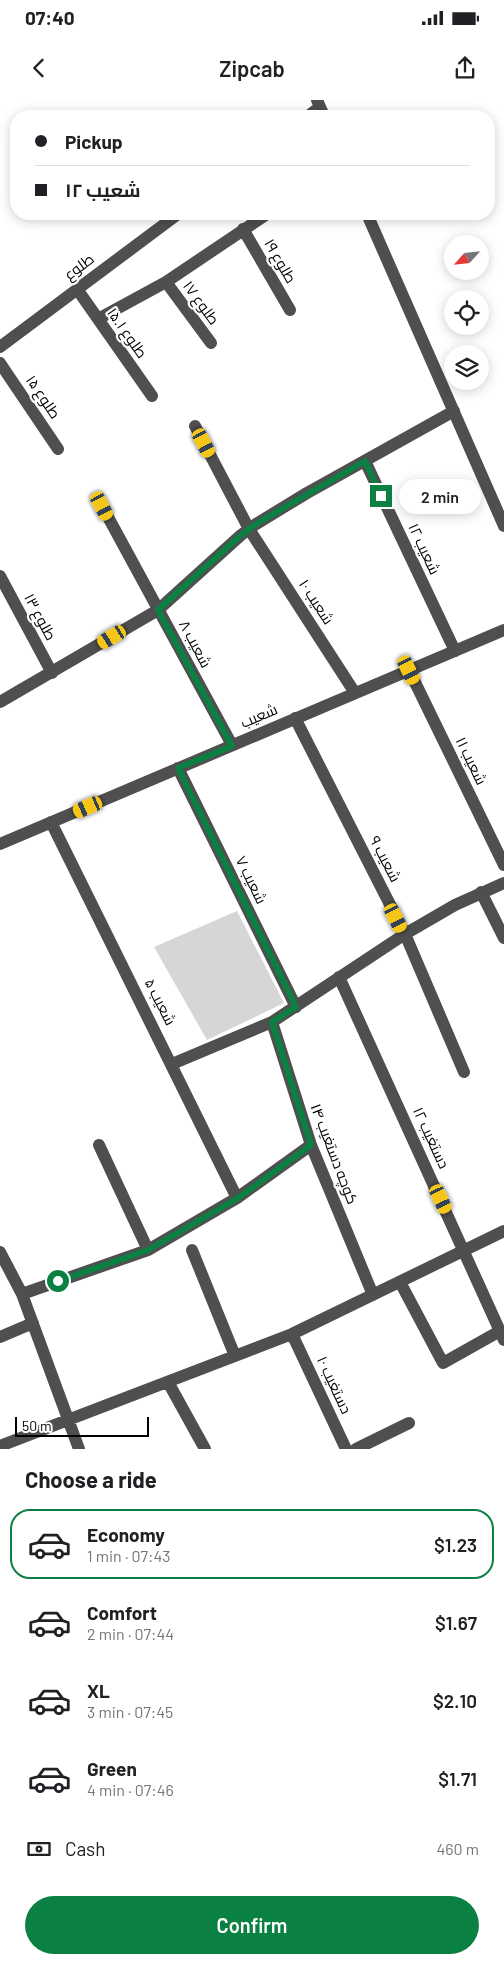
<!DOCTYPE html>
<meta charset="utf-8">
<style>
:root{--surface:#fff;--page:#f2f2f2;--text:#202124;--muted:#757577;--line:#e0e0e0;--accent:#0b8043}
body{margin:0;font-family:Barlow,Cairo,sans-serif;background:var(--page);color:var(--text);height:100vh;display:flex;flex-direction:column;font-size:19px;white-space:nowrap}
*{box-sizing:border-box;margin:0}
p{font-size:16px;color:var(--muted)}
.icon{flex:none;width:28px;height:28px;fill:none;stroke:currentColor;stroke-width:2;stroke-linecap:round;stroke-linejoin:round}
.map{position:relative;height:1349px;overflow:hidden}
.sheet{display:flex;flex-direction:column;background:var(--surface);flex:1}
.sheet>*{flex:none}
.top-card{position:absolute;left:10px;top:10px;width:485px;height:110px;border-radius:20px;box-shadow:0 2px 12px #0003;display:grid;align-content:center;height:110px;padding:0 25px;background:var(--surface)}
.needle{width:32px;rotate:243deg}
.tools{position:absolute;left:444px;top:135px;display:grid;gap:10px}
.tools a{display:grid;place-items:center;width:45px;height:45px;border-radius:50%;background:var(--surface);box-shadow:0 2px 12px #0003;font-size:25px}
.scale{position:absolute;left:15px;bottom:12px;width:134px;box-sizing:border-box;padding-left:5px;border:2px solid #000;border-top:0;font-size:14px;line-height:18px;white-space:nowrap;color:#000;-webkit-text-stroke:4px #fff;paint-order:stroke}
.end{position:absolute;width:22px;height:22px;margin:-11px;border:6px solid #0b8043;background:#fff;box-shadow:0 0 0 2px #fff}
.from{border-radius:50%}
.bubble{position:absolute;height:35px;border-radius:18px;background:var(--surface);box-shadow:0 2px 12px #0003;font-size:16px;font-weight:600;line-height:35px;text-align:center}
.car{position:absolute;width:15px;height:30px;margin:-15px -8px;border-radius:6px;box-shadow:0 0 4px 1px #0007;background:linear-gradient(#f5c518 24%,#345 0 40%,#f5c518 0 76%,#345 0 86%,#f5c518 0)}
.top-card b{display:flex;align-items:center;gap:18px;height:48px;font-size:19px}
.top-card b+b{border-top:1px solid var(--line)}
.top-card i{width:12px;height:12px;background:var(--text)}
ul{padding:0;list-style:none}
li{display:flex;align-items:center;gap:15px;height:70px;margin:0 10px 8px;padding:0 15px;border:2px solid transparent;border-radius:20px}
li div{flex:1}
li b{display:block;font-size:19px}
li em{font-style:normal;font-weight:600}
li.selected{border-color:var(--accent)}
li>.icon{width:45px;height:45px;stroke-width:1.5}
h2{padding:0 25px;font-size:22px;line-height:60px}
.pay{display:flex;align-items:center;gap:12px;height:55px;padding:0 25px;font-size:19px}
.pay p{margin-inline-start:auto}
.action{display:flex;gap:10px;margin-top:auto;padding:10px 25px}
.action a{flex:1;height:58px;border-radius:30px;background:var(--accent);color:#fff;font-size:20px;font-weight:600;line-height:58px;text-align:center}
.status{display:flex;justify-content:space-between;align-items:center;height:35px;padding:0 25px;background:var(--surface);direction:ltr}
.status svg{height:14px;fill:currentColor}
header{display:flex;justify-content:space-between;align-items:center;height:65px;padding:0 25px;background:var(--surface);font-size:22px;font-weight:600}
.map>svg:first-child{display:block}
</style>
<div class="status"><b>07:40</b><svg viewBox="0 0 49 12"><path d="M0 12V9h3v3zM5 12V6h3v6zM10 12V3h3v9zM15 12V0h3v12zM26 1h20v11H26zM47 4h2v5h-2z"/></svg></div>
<header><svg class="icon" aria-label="back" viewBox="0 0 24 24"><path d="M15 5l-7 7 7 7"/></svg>Zipcab<svg class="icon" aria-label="share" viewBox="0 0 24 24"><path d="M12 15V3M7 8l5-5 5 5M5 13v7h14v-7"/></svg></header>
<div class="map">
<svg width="504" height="1349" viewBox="0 0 504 1349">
<rect width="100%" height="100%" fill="#fff"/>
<!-- green -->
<path fill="#d6d6d6" d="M237 811 284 903 207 940 154 847Z"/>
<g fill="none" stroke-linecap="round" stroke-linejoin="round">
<!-- minor -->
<path stroke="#4f4f4f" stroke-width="12" d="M317 0 324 16
M308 16 320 7
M367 114 504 426
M243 129 290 210
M166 182 211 243
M77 189 152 296
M98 219 166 182 267 114
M0 247 178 114
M0 263 58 349
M195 326 249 429 355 593
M365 361 455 551
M102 406 232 645
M0 476 52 573
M409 570 504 765
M0 602 158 510 241 435 256 424 307 393 454 311
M295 618 405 834 464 972
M178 668 296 907
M51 722 237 1098
M0 744 504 530
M481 792 504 838
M339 877 504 1240
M272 922 311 1045 373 1195
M172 964 272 922 405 834 455 805 504 783
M99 1045 148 1150
M192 1150 235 1256
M0 1152 22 1194 79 1349
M400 1182 443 1263 500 1231
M22 1194 148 1150 237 1098 311 1045
M292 1234 346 1349
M0 1237 33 1223
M168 1282 205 1349
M0 1346 292 1234 504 1131
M356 1349 409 1323"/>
</g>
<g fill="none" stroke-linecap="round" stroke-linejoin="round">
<!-- route -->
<path stroke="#0b8043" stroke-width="6" d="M58 1181 148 1150 238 1098 311 1045 272 922 296 907 178 668 232 646 158 510 241 435 256 424 365 361 381 396"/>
</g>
<g text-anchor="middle" stroke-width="4.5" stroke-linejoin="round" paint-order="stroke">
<!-- street labels -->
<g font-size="15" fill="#000" stroke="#fff">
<text transform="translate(280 161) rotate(60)" y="5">طلوع ۱۹</text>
<text transform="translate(79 167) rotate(-37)" y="5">طلوع</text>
<text transform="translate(201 203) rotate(54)" y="5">طلوع ۱۷</text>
<text transform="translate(127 233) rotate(55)" y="5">طلوع ۱۵.۱</text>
<text transform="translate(43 297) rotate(56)" y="5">طلوع ۱۵</text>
<text transform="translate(424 449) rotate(65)" y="5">شعیب ۱۲</text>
<text transform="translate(316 502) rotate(57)" y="5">شعیب ۱۰</text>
<text transform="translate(40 517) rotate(62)" y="5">طلوع ۱۳</text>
<text transform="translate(195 544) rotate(62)" y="5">شعیب ۸</text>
<text transform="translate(259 616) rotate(-23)" y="5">شعیب</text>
<text transform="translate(471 661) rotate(64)" y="5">شعیب ۱۱</text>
<text transform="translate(385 759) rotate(63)" y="5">شعیب ۹</text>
<text transform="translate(251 780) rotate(64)" y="5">شعیب ۷</text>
<text transform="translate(160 902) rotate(63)" y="5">شعیب ۵</text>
<text transform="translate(431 1038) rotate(65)" y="5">دستغیب ۱۲</text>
<text transform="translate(334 1054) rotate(69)" y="5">کوچه دستغیب ۱۴</text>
<text transform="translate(334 1285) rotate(65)" y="5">دستغیب ۱۰</text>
</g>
</g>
</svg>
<div class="tools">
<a><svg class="needle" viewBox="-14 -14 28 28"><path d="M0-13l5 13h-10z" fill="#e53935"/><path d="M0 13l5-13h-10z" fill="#757577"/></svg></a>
<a><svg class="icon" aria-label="locate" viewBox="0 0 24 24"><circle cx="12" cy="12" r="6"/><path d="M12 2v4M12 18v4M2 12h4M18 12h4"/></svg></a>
<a><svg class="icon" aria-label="layers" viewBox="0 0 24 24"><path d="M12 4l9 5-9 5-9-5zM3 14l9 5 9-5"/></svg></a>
</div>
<div class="scale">50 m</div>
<i class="end from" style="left:58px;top:1181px"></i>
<i class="end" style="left:381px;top:396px"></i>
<div class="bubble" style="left:399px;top:379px;width:82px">2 min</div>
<i class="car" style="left:204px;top:343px;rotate:152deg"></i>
<i class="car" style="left:102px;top:406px;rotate:152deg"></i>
<i class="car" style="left:112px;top:537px;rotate:239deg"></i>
<i class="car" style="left:409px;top:570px;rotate:154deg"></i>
<i class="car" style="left:88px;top:707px;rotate:247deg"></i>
<i class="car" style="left:396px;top:818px;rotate:153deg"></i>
<i class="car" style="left:441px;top:1099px;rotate:155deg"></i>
<div class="top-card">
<b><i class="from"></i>Pickup</b>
<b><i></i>شعیب ۱۲</b>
</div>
</div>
<section class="sheet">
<h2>Choose a ride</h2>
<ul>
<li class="selected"><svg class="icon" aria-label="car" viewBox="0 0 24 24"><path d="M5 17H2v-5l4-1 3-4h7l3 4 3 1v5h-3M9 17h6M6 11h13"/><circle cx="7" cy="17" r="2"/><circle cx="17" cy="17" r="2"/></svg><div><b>Economy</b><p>1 min · 07:43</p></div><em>$1.23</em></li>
<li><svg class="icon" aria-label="car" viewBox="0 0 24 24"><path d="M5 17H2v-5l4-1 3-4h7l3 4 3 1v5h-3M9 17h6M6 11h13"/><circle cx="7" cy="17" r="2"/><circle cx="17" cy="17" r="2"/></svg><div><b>Comfort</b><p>2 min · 07:44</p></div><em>$1.67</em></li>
<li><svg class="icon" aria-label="car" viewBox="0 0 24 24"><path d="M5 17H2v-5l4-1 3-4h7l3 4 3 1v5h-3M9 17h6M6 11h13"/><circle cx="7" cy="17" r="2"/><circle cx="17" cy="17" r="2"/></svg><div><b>XL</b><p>3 min · 07:45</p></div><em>$2.10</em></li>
<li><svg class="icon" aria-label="car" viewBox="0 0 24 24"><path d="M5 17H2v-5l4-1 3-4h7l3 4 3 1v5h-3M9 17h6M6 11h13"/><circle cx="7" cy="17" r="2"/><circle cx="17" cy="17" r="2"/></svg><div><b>Green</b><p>4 min · 07:46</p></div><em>$1.71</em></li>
</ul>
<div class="pay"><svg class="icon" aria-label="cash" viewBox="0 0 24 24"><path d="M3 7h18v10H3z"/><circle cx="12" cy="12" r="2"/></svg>Cash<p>460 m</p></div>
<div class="action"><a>Confirm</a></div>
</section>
